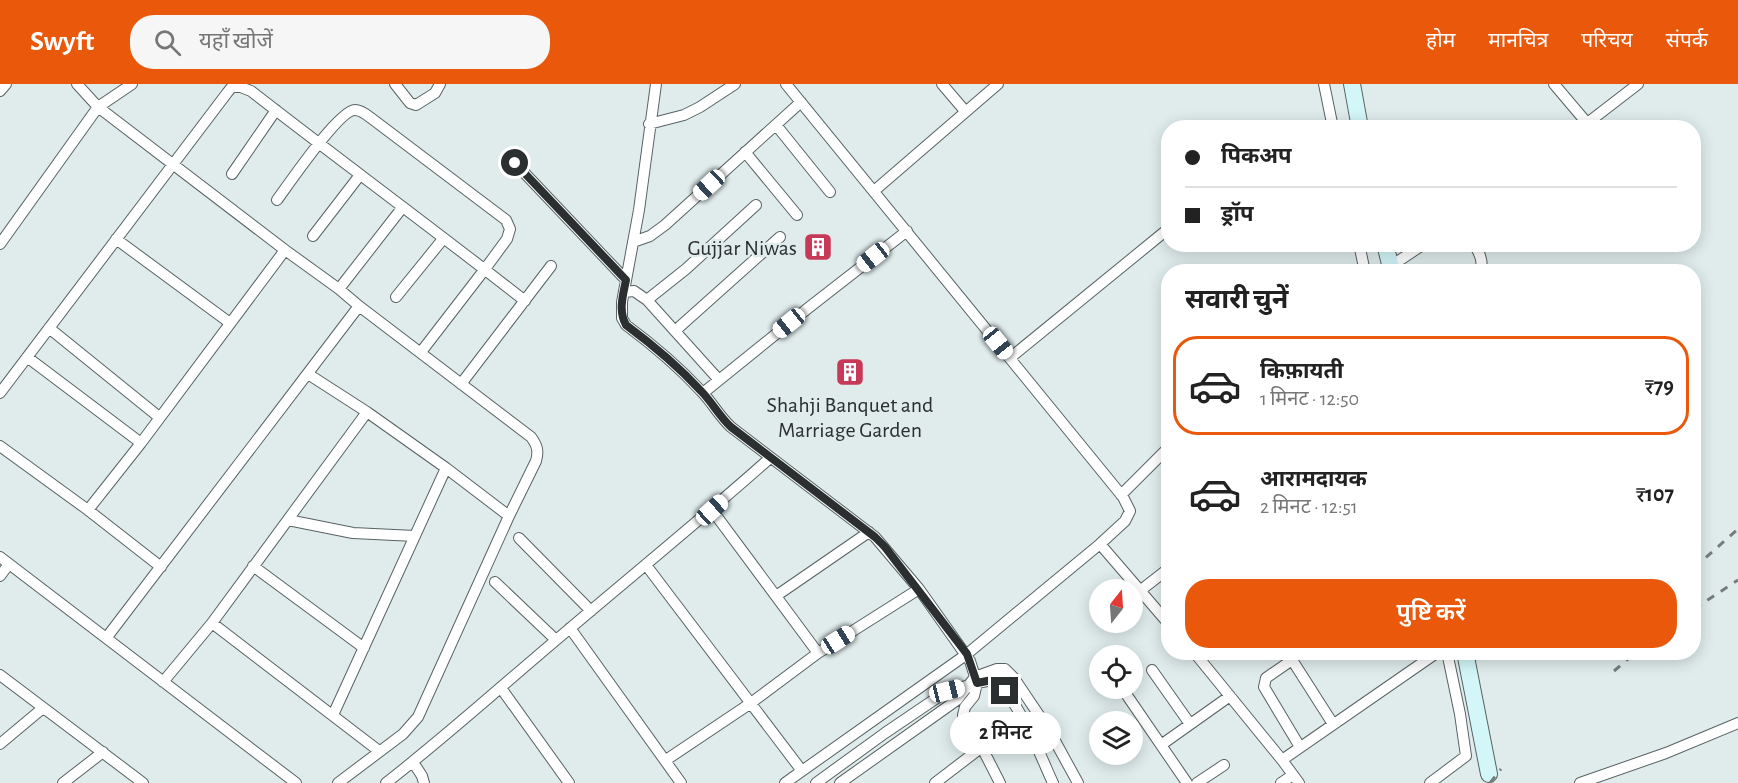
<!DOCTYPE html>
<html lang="hi">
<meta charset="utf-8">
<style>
:root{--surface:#fff;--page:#f6f6f6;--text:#222;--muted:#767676;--line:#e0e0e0;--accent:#ea580c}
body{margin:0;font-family:"Alegreya Sans","Noto Sans Devanagari",sans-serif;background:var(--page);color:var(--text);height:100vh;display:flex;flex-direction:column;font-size:22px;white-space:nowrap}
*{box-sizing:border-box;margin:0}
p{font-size:20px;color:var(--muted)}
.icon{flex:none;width:33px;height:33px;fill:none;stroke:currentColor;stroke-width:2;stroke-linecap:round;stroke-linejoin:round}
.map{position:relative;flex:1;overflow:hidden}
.details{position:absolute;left:1161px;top:180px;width:540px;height:396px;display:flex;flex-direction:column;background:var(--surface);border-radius:24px;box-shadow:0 3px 15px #0003}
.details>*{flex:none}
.banner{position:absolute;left:1161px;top:36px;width:540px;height:132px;border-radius:24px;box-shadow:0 3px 15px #0003;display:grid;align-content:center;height:132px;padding:0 24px;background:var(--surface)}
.needle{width:39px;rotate:17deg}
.buttons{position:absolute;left:1089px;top:495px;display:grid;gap:12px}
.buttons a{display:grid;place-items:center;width:54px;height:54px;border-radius:50%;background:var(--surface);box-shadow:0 3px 15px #0003;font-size:30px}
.end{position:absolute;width:27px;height:27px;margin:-14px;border:8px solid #2b2f2f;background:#fff;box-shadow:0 0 0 3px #fff}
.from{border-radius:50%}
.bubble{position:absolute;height:42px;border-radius:21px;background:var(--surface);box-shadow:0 3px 15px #0003;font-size:20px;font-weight:600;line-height:42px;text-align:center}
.car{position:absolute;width:18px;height:36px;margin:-18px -9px;border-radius:8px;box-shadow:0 0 4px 2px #0007;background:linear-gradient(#fff 24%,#345 0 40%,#fff 0 76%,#345 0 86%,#fff 0)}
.banner b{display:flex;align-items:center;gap:21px;height:57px;font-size:22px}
.banner b+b{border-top:2px solid var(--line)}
.banner i{width:15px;height:15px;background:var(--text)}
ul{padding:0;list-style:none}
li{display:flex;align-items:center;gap:18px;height:99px;margin:0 12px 9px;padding:0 12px;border:3px solid transparent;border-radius:24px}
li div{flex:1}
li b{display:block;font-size:22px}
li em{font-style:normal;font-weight:600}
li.on{border-color:var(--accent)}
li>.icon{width:54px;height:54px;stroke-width:1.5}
h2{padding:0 24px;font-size:27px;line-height:72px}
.button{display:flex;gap:12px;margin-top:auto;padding:12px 24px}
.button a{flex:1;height:69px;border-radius:24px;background:var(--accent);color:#fff;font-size:24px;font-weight:600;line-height:69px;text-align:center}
header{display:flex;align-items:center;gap:36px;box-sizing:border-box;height:84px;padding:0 30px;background:var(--accent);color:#fff}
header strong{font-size:28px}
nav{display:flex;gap:33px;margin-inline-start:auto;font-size:21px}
.search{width:420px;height:54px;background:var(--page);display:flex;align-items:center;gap:15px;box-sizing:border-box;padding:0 21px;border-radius:24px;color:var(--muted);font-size:22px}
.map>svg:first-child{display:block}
</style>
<header>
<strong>Swyft</strong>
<div class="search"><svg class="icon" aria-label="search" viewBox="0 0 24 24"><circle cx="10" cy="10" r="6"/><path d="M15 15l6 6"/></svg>यहाँ खोजें</div>
<nav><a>होम</a><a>मानचित्र</a><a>परिचय</a><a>संपर्क</a></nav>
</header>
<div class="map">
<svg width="1738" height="699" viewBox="0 0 1738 699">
<rect width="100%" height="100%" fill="#e0ecec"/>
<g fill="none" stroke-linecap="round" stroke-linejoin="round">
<!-- street casing -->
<g stroke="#586262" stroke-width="12">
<path id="street" d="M77 0 98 23 285 166 339 205 359 222 531 353C537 361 539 367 536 377L509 432 418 633 403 650 338 699
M395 0 410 19 416 21 435 9 440 0
M656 0 639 126 622 218V234L626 241C653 261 678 282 701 307 712 318 719 332 731 343L875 453 919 505 970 577 977 599 974 612 965 623 963 631 976 652 1000 699
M942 0 965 27
M1324 0 1333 44
M1554 0 1587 39
M0 7 6 0
M649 40 684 31 700 23 735 0
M776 41 830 108
M1581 44 1638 0
M745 68 797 131
M515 79 626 196
M232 90 276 26
M874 107 998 0
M277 116C288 101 339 26 355 26 361 26 367 31 371 34L506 136 510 145 507 155 485 185 421 268
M313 152 360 91
M116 155 230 239
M633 158 650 152 665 141 801 18
M0 160 98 23 132 0
M1359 160 1365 188
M1473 160C1480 168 1483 178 1481 188
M1391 182 1424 160
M339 205 402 124
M624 208 634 207 647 216 719 296
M396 213 443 155
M647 216 686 185 756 121
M49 244 159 333
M676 246 780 153
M27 273 141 359
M1010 274 1168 145
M308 290 367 328
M461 300 551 182
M0 309 227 9 231 4 238 2 251 7C342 78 435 146 525 217
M703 309 807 225 907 147
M0 362 88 426 161 483
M1121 411 1168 364
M88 426 141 359 285 166
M712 426 818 569
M288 436 353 449 415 452
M519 454 591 527
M1100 460 1168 539
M0 473 296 699
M646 481 802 687
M253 482 364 564
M0 492 9 480
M495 498 556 556
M1141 506 1168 485
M776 512 869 448
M212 539 379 667
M570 544 681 699
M107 553 359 222
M1194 568 1282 676 1299 699
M1287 568 1333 640
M1292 576 1266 594 1264 603 1300 663
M1152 586 1190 640
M0 591 143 699
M163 598 212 539 367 328 446 384 509 432
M977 599 992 596C1018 612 1040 671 1053 699
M501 604 569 699
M1124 607 1187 699
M333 631 446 384
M0 660 43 624
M1161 661 1230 612
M666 676 751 619 818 569 919 505
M1282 676 1438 568
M413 678 422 692 424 699
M63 699 103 668
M386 699C449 650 507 597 568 546 635 489 704 433 770 374
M785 699 967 570 1100 460 1125 437 1130 427 1123 413 786 0
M816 699 885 649 947 607 966 602
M840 699 957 616 975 593 997 585H1005L1014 594 1049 646 1078 699
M935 699 982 663
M1197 699 1224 681
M1281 699 1293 691
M1430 699 1466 672 1460 630 1447 568
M1580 699 1666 669 1738 639"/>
</g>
<!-- secondary casing -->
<g stroke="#586262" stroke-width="18">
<path id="secondary" d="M1352 0 1360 44
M1385 160 1392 188
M1465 568 1489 690"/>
</g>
<!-- street -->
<use href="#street" stroke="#fff" stroke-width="10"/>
<!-- secondary -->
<use href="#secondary" stroke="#d3f7f9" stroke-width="16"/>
<!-- rail -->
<path stroke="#767d7d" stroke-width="3" stroke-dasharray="8 8" stroke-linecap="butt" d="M1694 484 1738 445
M1694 525 1738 496
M1614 587 1636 568
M1490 699 1501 685"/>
</g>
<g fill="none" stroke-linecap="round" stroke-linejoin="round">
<!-- route -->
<path stroke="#2b2f2f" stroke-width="8" d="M515 79 626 196C623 211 618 227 626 241 653 261 678 282 701 307 712 318 719 332 731 343L875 453 885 463 967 570 977 599 992 596 998 600 1005 607"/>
</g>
<!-- icons -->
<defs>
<g id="building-square" transform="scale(1.5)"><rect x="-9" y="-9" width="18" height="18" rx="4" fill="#c83857" stroke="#e0ecec"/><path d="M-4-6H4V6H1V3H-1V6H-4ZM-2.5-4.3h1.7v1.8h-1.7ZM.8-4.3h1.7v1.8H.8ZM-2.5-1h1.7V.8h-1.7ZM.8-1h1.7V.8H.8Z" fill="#fff"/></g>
</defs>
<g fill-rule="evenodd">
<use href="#building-square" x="818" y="163"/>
<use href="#building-square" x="850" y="288"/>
</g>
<g text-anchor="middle" stroke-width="5" stroke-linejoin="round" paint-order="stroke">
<!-- poi labels -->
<g font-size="22" fill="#2b2f2f" stroke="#e0ecec" text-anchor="end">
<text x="797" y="171">Gujjar Niwas</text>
<text x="850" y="328" text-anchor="middle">Shahji Banquet and<tspan x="850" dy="25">Marriage Garden</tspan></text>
</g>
</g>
</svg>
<div class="buttons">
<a><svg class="needle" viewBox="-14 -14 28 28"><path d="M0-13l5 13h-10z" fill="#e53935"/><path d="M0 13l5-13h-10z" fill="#767676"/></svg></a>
<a><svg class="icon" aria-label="locate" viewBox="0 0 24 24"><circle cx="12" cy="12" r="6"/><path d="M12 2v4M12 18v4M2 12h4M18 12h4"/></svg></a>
<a><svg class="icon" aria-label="layers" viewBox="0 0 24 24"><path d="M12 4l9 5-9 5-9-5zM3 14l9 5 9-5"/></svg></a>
</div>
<i class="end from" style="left:515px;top:79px"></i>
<i class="end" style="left:1005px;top:607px"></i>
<div class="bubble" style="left:950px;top:628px;width:111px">2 मिनट</div>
<i class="car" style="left:709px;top:101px;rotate:227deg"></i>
<i class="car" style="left:873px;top:173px;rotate:232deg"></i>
<i class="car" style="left:789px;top:239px;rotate:231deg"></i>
<i class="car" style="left:998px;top:259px;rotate:141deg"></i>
<i class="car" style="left:712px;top:426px;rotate:48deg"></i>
<i class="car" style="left:838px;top:556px;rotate:58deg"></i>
<i class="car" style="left:947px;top:607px;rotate:76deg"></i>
<div class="banner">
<b><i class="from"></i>पिकअप</b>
<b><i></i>ड्रॉप</b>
</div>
<section class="details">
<h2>सवारी चुनें</h2>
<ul>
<li class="on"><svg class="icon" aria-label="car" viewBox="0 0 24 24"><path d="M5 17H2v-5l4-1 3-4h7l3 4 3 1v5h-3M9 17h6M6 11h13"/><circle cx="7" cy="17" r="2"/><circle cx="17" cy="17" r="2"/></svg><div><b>किफ़ायती</b><p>1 मिनट · 12:50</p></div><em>₹79</em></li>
<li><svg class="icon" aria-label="car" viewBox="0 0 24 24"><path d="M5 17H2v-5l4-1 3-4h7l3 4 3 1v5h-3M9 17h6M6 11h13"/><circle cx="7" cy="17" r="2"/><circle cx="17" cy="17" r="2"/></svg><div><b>आरामदायक</b><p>2 मिनट · 12:51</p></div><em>₹107</em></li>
</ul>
<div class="button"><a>पुष्टि करें</a></div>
</section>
</div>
